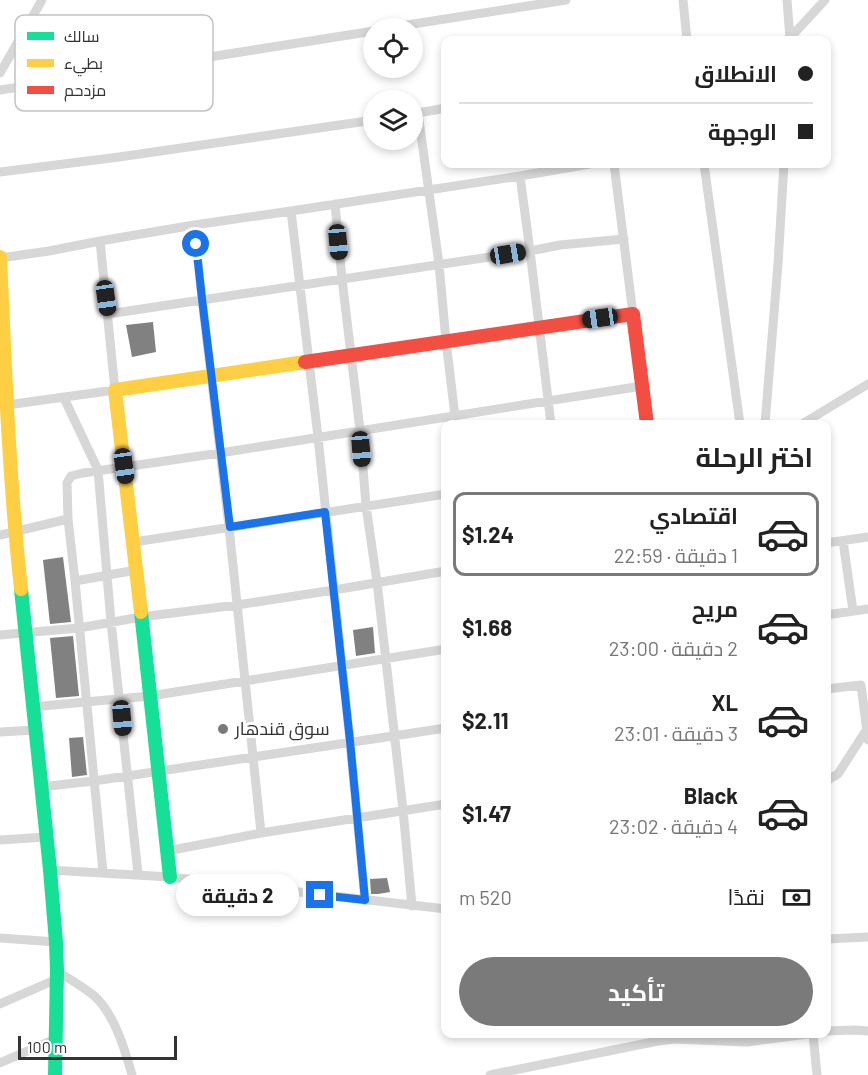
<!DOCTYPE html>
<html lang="ar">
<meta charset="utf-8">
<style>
:root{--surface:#fff;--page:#f2f2f2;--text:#222;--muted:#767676;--line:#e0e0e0;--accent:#7a7a7a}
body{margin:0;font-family:Barlow,Cairo,sans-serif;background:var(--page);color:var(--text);direction:rtl;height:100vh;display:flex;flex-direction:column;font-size:22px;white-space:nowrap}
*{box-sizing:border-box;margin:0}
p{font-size:20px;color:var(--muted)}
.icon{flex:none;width:33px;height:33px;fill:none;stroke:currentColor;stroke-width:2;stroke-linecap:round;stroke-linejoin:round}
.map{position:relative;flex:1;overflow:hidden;direction:ltr}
.details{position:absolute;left:441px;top:420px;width:390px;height:618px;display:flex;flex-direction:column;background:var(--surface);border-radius:12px;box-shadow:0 3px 9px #0003;direction:rtl}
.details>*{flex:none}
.top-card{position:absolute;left:441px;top:36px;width:390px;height:132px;border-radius:12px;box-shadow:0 3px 9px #0003;direction:rtl;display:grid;align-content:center;height:132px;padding:0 18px;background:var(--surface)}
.controls{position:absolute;left:363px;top:18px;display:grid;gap:12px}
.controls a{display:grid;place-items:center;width:60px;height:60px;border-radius:50%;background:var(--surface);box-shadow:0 3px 9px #0003;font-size:30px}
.scale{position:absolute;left:18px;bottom:15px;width:159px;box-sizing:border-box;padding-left:6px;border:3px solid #333;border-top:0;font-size:16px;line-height:21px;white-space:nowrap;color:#333;-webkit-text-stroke:4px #fff;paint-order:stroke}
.end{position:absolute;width:27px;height:27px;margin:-14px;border:8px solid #1a73e8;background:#fff;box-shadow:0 0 0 3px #fff}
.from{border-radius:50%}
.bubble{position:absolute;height:42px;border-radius:21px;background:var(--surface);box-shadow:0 3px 9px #0003;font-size:20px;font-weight:700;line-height:42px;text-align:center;direction:rtl}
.car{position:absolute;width:18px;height:36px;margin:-18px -9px;border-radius:8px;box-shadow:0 0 4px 2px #0007;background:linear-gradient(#222 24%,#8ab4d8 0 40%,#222 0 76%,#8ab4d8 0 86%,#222 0)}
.top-card b{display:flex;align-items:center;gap:21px;height:57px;font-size:22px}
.top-card b+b{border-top:2px solid var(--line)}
.top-card i{width:15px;height:15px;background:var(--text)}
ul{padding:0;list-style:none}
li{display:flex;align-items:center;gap:18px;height:84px;margin:0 12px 9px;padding:0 6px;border:3px solid transparent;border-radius:12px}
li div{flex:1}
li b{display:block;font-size:22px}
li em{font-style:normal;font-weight:700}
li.on{border-color:var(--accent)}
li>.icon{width:54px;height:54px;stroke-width:1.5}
h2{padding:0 18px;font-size:27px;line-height:72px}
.pay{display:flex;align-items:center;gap:15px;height:66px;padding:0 18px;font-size:22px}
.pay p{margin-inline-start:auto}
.action{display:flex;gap:12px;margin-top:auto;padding:12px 18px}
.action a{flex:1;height:69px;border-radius:36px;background:var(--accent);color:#fff;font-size:24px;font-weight:700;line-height:69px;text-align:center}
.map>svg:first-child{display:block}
</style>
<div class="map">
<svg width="868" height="1075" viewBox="0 0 868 1075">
<rect width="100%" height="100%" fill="#fff"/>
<!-- building -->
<path fill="#818181" d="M153 322 156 352 132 357 126 325Z
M63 557 71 622 50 624 43 560Z
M373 627 375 653 356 656 353 630Z
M73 636 79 696 56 698 50 638Z
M83 737 87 775 72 777 69 738Z
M387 878 390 892 378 894H371L370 879Z"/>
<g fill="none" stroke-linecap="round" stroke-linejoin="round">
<!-- street -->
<path stroke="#d7d7d7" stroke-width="9" d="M683 0 687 40
M787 0 790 39
M388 28 566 0
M790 38 825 0
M0 73 42 0
M0 90 374 31
M418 113 439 264 446 341 456 424
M412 114 446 108
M614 164 633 314
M704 164 740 424
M0 172 119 157 374 120
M520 176 590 164
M335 204 342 279 360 430 366 506 377 582 403 810 412 906
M291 211 520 176 530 251 560 245 624 239
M194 225 291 211 318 437 334 590 446 571
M0 258 49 251 100 241 194 225 202 299 229 527 261 833 167 851
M108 314 530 251 551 424
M64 398 98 470 111 622 138 874
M7 405 115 390 100 241
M765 424 778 264 784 164
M802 424 868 384
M68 519 75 581 103 872
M0 535 68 519 67 483 71 476 83 473 220 453 642 386
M843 541 853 611
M134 542 446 494
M826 543 868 537
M75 581 136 570
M826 615 868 609
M0 635 79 628 141 617 237 605 334 590 350 741 365 901
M826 689 861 685 868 740
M32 707 150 696 446 649
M0 732 35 730
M826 781 838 774 867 729
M40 787 94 781 446 728
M261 833 446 804
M0 840 46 837
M50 870 170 877 446 909
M0 938 56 942
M826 939 868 937
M57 971C69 979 82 986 93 995 114 1012 125 1050 132 1075
M0 1004 57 979
M826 1031 855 1030 868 1031
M813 1034 817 1075
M0 1063 55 1039
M490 1075 658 1041 674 1039 747 1042 808 1034"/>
<!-- fast -->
<path stroke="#16e098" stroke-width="14" d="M21 589 50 870 56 942 57 971 55 1075
M141 612 170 877"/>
<!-- slow -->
<path stroke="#ffcf43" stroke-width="14" d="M0 257C5 368 9 479 21 589
M141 612 115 390 305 362"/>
<!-- jam -->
<path stroke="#f24e42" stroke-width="14" d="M305 362 633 314 647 424"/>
</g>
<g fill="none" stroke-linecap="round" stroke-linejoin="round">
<!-- route -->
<path stroke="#1a73e8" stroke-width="8" d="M196 244 202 299 230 527 325 512 350 741 365 900 320 895"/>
</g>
<!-- markers -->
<circle fill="#7a7a7a" stroke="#fff" stroke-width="2" cx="223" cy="729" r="6"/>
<g text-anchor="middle" stroke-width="6" stroke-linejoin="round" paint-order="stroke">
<!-- poi labels -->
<g font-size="18" fill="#333" stroke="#fff" text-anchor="start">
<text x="235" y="735">سوق قندهار</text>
</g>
</g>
<!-- legend -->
<rect x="15" y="15" width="198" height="96" rx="9" fill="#fff" stroke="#c2c2c2" stroke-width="1.5"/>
<rect x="27" y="32" width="27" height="8" fill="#16e098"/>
<rect x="27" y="59" width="27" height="8" fill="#ffcf43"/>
<rect x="27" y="86" width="27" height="8" fill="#f24e42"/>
<g font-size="16" fill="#333">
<text x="64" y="42">سالك</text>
<text x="64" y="69">بطيء</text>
<text x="64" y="96">مزدحم</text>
</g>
</svg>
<div class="controls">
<a><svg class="icon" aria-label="locate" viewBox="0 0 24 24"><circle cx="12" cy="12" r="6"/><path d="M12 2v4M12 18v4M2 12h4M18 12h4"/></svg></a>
<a><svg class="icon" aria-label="layers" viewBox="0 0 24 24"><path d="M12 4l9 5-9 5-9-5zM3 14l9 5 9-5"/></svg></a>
</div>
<div class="scale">100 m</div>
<i class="end from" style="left:196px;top:244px"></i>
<i class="end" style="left:320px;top:895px"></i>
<div class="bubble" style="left:176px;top:874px;width:123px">2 دقيقة</div>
<i class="car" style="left:338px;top:242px;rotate:175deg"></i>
<i class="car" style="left:508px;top:254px;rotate:81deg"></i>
<i class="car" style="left:106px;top:298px;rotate:172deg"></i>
<i class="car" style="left:600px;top:318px;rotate:262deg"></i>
<i class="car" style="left:361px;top:449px;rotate:175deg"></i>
<i class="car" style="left:124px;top:466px;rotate:172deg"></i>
<i class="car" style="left:122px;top:718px;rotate:175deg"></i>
<div class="top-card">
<b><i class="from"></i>الانطلاق</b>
<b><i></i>الوجهة</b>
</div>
<section class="details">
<h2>اختر الرحلة</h2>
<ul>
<li class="on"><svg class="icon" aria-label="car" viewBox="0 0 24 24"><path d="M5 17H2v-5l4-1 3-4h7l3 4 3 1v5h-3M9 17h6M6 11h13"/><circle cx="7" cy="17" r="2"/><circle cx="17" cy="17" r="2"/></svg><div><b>اقتصادي</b><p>1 دقيقة · 22:59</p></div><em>$1.24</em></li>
<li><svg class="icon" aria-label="car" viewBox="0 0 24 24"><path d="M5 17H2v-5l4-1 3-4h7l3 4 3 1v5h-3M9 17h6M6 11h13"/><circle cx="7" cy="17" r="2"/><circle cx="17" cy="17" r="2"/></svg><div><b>مريح</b><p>2 دقيقة · 23:00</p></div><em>$1.68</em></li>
<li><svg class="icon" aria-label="car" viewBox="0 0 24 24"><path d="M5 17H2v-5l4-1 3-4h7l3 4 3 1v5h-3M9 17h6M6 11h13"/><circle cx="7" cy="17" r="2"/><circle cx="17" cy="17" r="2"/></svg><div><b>XL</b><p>3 دقيقة · 23:01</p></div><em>$2.11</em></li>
<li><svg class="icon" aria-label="car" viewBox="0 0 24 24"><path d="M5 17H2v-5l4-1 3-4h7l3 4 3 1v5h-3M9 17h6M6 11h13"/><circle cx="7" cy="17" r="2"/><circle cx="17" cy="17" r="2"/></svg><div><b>Black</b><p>4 دقيقة · 23:02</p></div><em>$1.47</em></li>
</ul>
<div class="pay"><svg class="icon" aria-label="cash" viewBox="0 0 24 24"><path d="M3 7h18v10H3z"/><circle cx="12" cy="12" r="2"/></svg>نقدًا<p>520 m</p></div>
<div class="action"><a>تأكيد</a></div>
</section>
</div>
